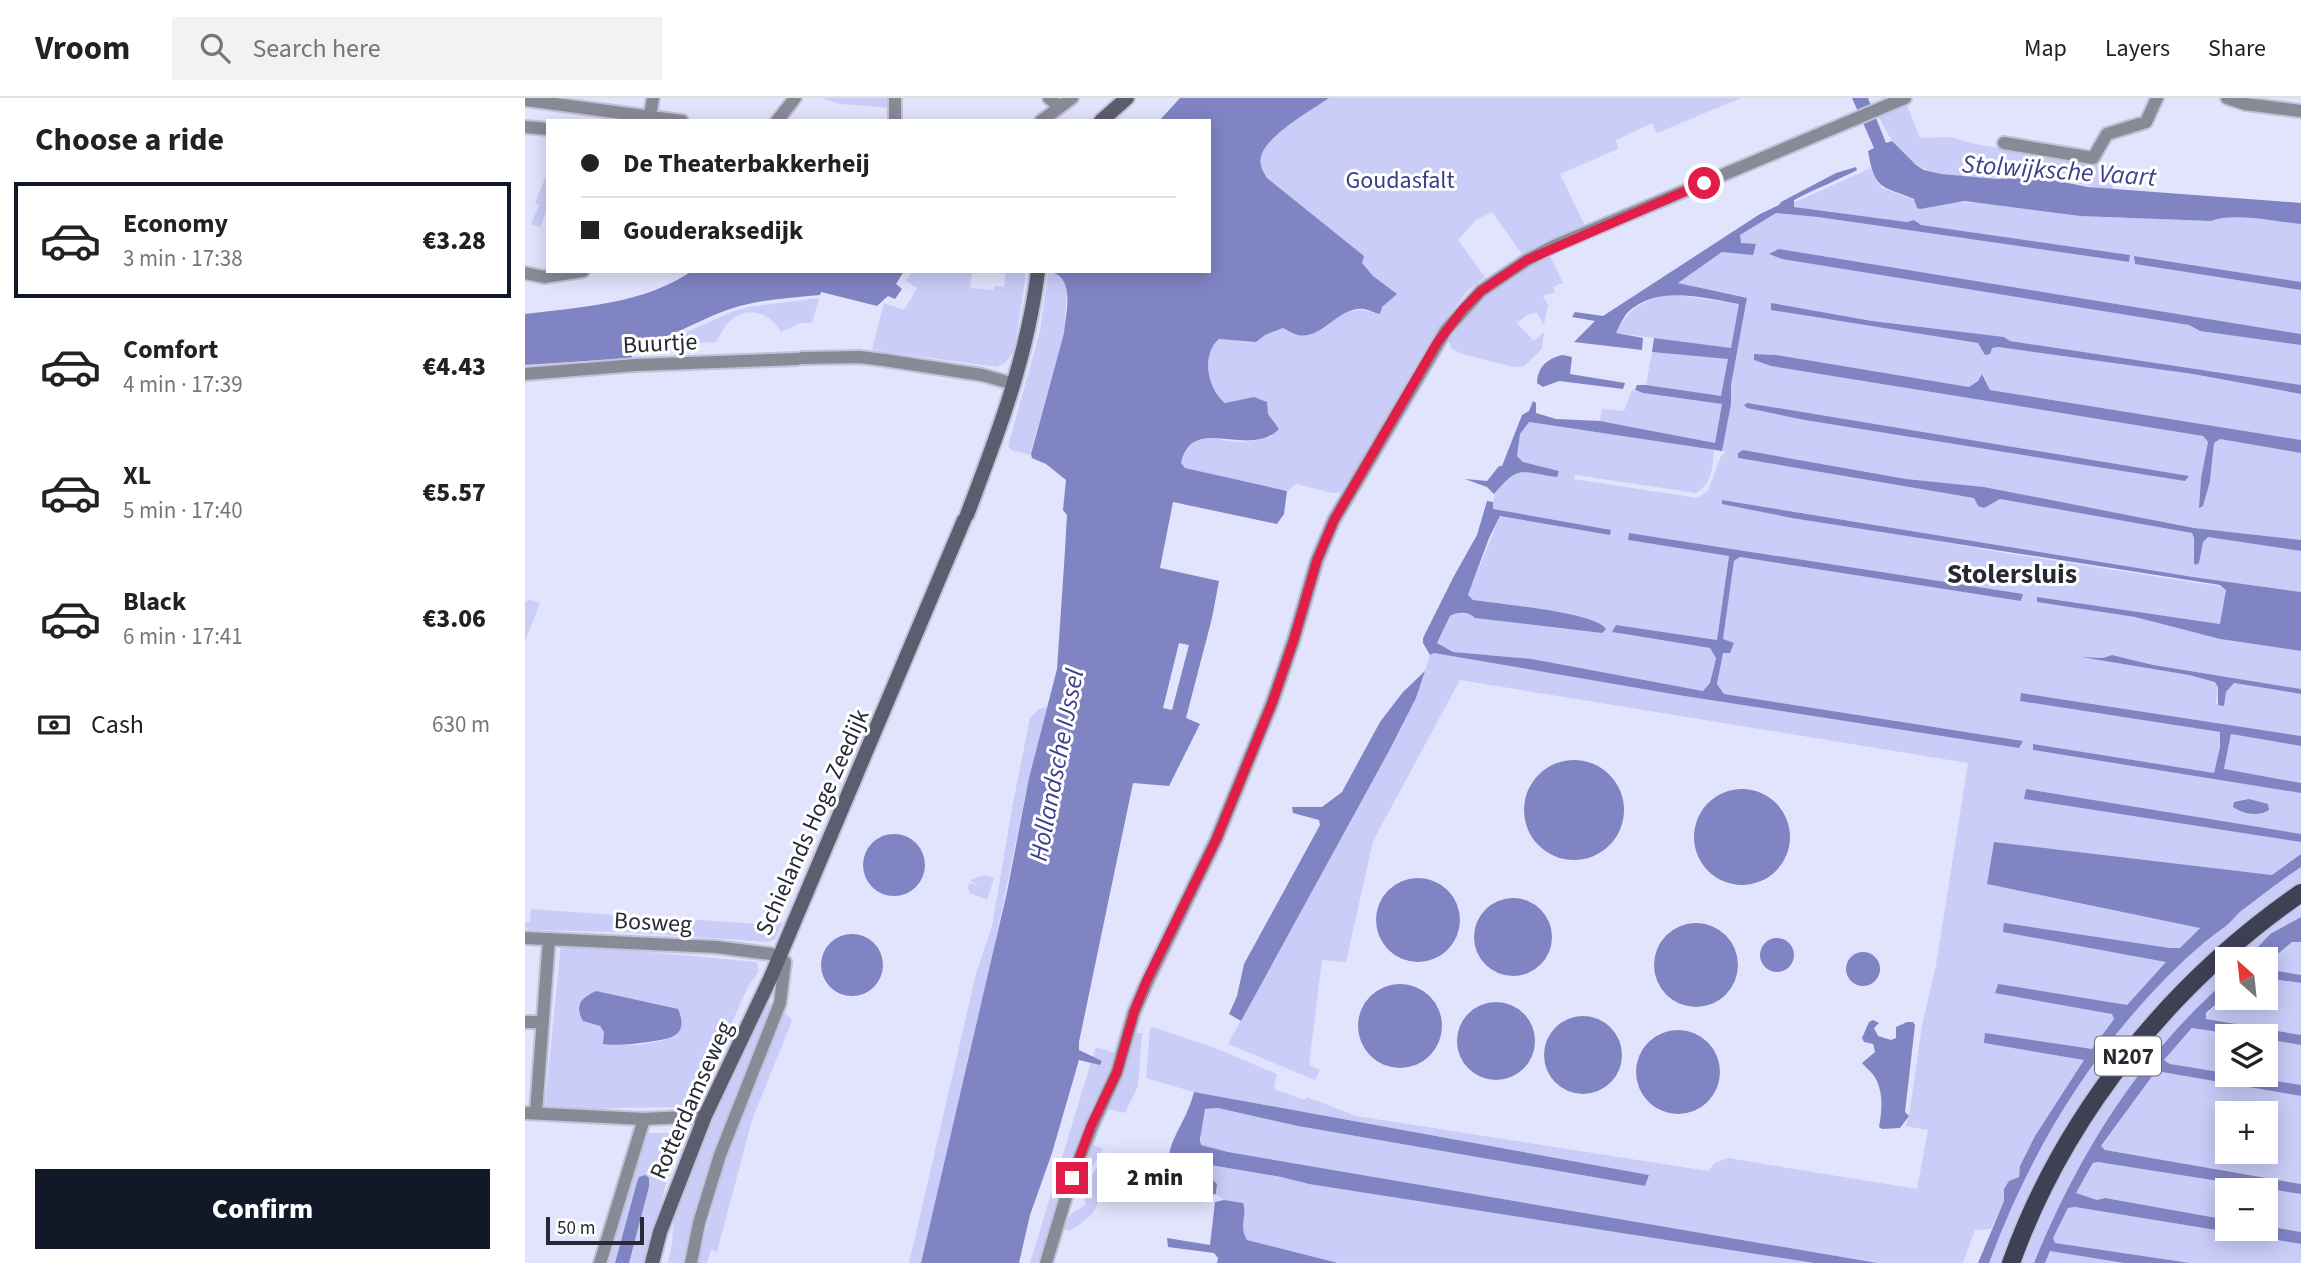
<!DOCTYPE html>
<meta charset="utf-8">
<style>
:root{--surface:#fff;--page:#f2f2f2;--text:#222;--muted:#767676;--line:#e0e0e0;--accent:#111827}
body{margin:0;font-family:"Source Sans 3",sans-serif;background:var(--page);color:var(--text);height:100vh;display:flex;flex-direction:column;font-size:26px;white-space:nowrap}
*{box-sizing:border-box;margin:0}
p{font-size:23px;color:var(--muted)}
.icon{flex:none;width:38px;height:38px;fill:none;stroke:currentColor;stroke-width:2;stroke-linecap:round;stroke-linejoin:round}
.map{position:relative;flex:1;overflow:hidden}
.panel{display:flex;flex-direction:column;background:var(--surface);width:525px}
.panel>*{flex:none}
.guide{position:absolute;left:21px;top:21px;width:665px;height:154px;border-radius:0px;box-shadow:0 4px 18px #0003;display:grid;align-content:center;height:154px;padding:0 35px;background:var(--surface)}
.needle{width:46px;rotate:333deg}
.controls{position:absolute;left:1690px;top:849px;display:grid;gap:14px}
.controls a{display:grid;place-items:center;width:63px;height:63px;border-radius:0px;background:var(--surface);box-shadow:0 4px 18px #0003;font-size:35px}
.scale{position:absolute;left:21px;bottom:18px;width:98px;box-sizing:border-box;padding-left:7px;border:4px solid #282934;border-top:0;font-size:19px;line-height:24px;white-space:nowrap;color:#282934;-webkit-text-stroke:5px #fff;paint-order:stroke}
.end{position:absolute;width:32px;height:32px;margin:-16px;border:9px solid #e11d48;background:#fff;box-shadow:0 0 0 4px #fff}
.from{border-radius:50%}
.bubble{position:absolute;height:49px;border-radius:0px;background:var(--surface);box-shadow:0 4px 18px #0003;font-size:23px;font-weight:800;line-height:49px;text-align:center}
.guide b{display:flex;align-items:center;gap:24px;height:66px;font-size:26px}
.guide b+b{border-top:2px solid var(--line)}
.guide i{width:18px;height:18px;background:var(--text)}
ul{padding:0;list-style:none}
li{display:flex;align-items:center;gap:21px;height:116px;margin:0 14px 10px;padding:0 21px;border:4px solid transparent;border-radius:0px}
li div{flex:1}
li b{display:block;font-size:26px}
li em{font-style:normal;font-weight:800}
li.on{border-color:var(--accent)}
li>.icon{width:63px;height:63px;stroke-width:1.5}
h2{padding:0 35px;font-size:32px;line-height:84px}
.pay{display:flex;align-items:center;gap:18px;height:77px;padding:0 35px;font-size:26px}
.pay p{margin-inline-start:auto}
.cta{display:flex;gap:14px;margin-top:auto;padding:14px 35px}
.cta a{flex:1;height:80px;border-radius:0px;background:var(--accent);color:#fff;font-size:28px;font-weight:800;line-height:80px;text-align:center}
header{display:flex;align-items:center;gap:42px;box-sizing:border-box;height:98px;padding:0 35px;background:var(--surface);border-bottom:2px solid var(--line)}
header strong{font-size:33px}
nav{display:flex;gap:38px;margin-inline-start:auto;font-size:24px}
.search{width:490px;height:63px;background:var(--page);display:flex;align-items:center;gap:18px;box-sizing:border-box;padding:0 24px;border-radius:0px;color:var(--muted);font-size:26px}
main{display:flex;flex:1;min-height:0}
.map>svg:first-child{display:block}
</style>
<header>
<strong>Vroom</strong>
<div class="search"><svg class="icon" aria-label="search" viewBox="0 0 24 24"><circle cx="10" cy="10" r="6"/><path d="M15 15l6 6"/></svg>Search here</div>
<nav><a>Map</a><a>Layers</a><a>Share</a></nav>
</header>
<main>
<section class="panel">
<h2>Choose a ride</h2>
<ul>
<li class="on"><svg class="icon" aria-label="car" viewBox="0 0 24 24"><path d="M5 17H2v-5l4-1 3-4h7l3 4 3 1v5h-3M9 17h6M6 11h13"/><circle cx="7" cy="17" r="2"/><circle cx="17" cy="17" r="2"/></svg><div><b>Economy</b><p>3 min · 17:38</p></div><em>€3.28</em></li>
<li><svg class="icon" aria-label="car" viewBox="0 0 24 24"><path d="M5 17H2v-5l4-1 3-4h7l3 4 3 1v5h-3M9 17h6M6 11h13"/><circle cx="7" cy="17" r="2"/><circle cx="17" cy="17" r="2"/></svg><div><b>Comfort</b><p>4 min · 17:39</p></div><em>€4.43</em></li>
<li><svg class="icon" aria-label="car" viewBox="0 0 24 24"><path d="M5 17H2v-5l4-1 3-4h7l3 4 3 1v5h-3M9 17h6M6 11h13"/><circle cx="7" cy="17" r="2"/><circle cx="17" cy="17" r="2"/></svg><div><b>XL</b><p>5 min · 17:40</p></div><em>€5.57</em></li>
<li><svg class="icon" aria-label="car" viewBox="0 0 24 24"><path d="M5 17H2v-5l4-1 3-4h7l3 4 3 1v5h-3M9 17h6M6 11h13"/><circle cx="7" cy="17" r="2"/><circle cx="17" cy="17" r="2"/></svg><div><b>Black</b><p>6 min · 17:41</p></div><em>€3.06</em></li>
</ul>
<div class="pay"><svg class="icon" aria-label="cash" viewBox="0 0 24 24"><path d="M3 7h18v10H3z"/><circle cx="12" cy="12" r="2"/></svg>Cash<p>630 m</p></div>
<div class="cta"><a>Confirm</a></div>
</section>
<div class="map">
<svg width="1776" height="1165" viewBox="0 0 1776 1165">
<rect width="100%" height="100%" fill="#e2e4fd"/>
<!-- green -->
<path fill="#c9cdf8" fill-rule="evenodd" d="M296 0H367V10L315 6Z
M804 0H1216L1132 35 1127 25 1091 42 1093 51 1035 76 1060 128 997 156 967 114 951 122 933 142 960 179 941 194 902 249 817 394 808 395 771 386 762 393 660 370 656 365C665 324 692 346 720 344 729 343 739 340 748 338L729 299 700 305C682 291 676 256 694 241L731 244 740 237 758 230C762 232 768 236 773 237 800 242 814 201 849 215L871 196 848 178 837 165 742 80C738 72 734 67 736 59 740 38 786 12 804 0Z
M1381 5 1395 40 1425 39 1450 46 1570 66 1596 68 1587 91C1561 89 1536 80 1511 79 1498 79 1486 81 1473 81 1412 81 1380 75 1354 19Z
M1346 70 1352 84 1357 90 1389 102 1475 106 1555 118 1686 123C1710 114 1750 124 1776 126V184L1610 158V166L1776 192V236L1254 151 1664 227 1675 233 1776 247V287L1485 243 1479 239 1347 223 1246 205V211L1454 245 1467 250 1473 249 1668 276 1776 296V342L1465 292 1459 277H1456L1453 283 1444 289 1251 257 1229 256V262L1246 268 1678 338 1683 344 1676 380 1674 409 1685 383 1689 345 1695 341 1776 355V442L1669 430 1459 389 1381 381 1219 352 1213 360 1449 400 1458 410 1475 401 1667 435 1669 440V465H1674L1678 444 1683 439 1690 438 1776 453V494L1668 479 1198 402 1197 406 1486 456 1699 489 1701 492 1696 526 1513 499 1512 504 1610 519 1695 541 1776 553V591L1628 567 1587 557 1578 560 1556 559 1664 577 1691 584 1693 589 1691 606 1699 607 1701 594 1709 585 1776 596V638L1497 595 1495 602 1695 634V649L1689 676 1509 646 1508 652 1776 695V736L1501 691 1776 744V756L1748 777 1469 744 1462 786 1675 829 1655 850H1645L1479 826V834L1642 863 1602 907 1587 916 1589 921 1567 951 1460 945 1559 962 1510 1038 1495 1068 1494 1080 1479 1103 1466 1131 1450 1132 1438 1165H1352L703 1054 676 1047V1025L680 1010H693L773 1028 1120 1088 1124 1077 669 994 621 980 625 930 628 929 690 950 752 976 749 991 780 1002 782 999 831 1018 1183 1073 1190 1065 1203 1060 1392 1091 1403 1032 1380 1028 1384 1018 1397 927 1411 867 1443 665 935 582 848 743 821 864 797 862 784 967 795 972 790 982 703 946 864 653 891 600 905 557 909 555 1153 597 1494 649 1498 643 1199 596 1192 586 1198 555 1208 545 1198 541 1209 463 1215 459 1497 503V496L1104 435 1103 442 1204 458 1192 542 1092 527 1095 536 1185 550 1191 559 1185 585 1178 593 1007 561 928 554 912 546 925 518C934 515 942 513 950 520L1077 535 947 502 943 497 975 418 1085 437 1086 433 968 411C968 369 1003 374 1034 373L998 364 992 358 995 336 1003 324 1189 352C1187 370 1188 385 1171 395L1050 377 1049 381 1172 400 1183 393 1196 358 1201 354 1197 353 1203 310 1206 306V287L1222 201 1153 185 1197 154 1215 145V137L1251 115 1293 119 1604 164 1605 157 1396 127 1389 122 1382 124 1269 109 1268 105Z
M20 80H23V108L15 129 6 126 14 107 10 105Z
M1025 158 1038 185 1028 189 1030 194 1018 198 1023 207 1019 227 1012 215 1002 217 992 225 1009 243 1019 234 1017 251 999 268 989 269 934 255 926 250 923 241C949 204 984 177 1025 158Z
M388 173H447L445 190 468 192 469 188 479 189 481 173H500V183L489 253 480 265 472 269 347 252 359 205 379 212 392 190 381 183Z
M523 175 532 176 539 183 542 193 539 235 505 357 486 352 483 348 515 233Z
M1144 196 1215 206 1206 250 1091 235C1106 208 1115 205 1144 196Z
M294 200 287 225H275L256 234C246 216 223 206 205 223 197 231 196 236 191 244L142 247V243L204 215 223 209Z
M1127 254 1204 261 1196 299 1121 287Z
M1107 292 1118 295 1197 306 1190 345 1075 323 1077 311 1099 313Z
M5 502 15 505 0 543V504Z
M522 609 504 680 457 907 396 1165H384L451 876 467 828 488 705 505 620 514 611Z
M1706 636 1776 648V685L1699 672Z
M1776 769V786L1748 806 1621 924 1479 1165H1464C1508 1044 1594 903 1701 828 1706 824 1710 818 1716 813 1736 798 1755 783 1776 769Z
M459 777 469 780 462 802 445 795 443 790 445 785 454 788 446 783 448 781Z
M1776 804V819L1745 836 1722 861H1704Z
M6 811 91 817V834L4 832 0 830V824H5Z
M100 817 252 827 258 824 250 841 243 844 99 834Z
M1767 844H1776V877L1745 872 1743 863Z
M36 846 232 864 234 873 223 889 170 1006 155 1009 87 1010 19 1016ZM77 895 150 911 156 922 140 942 113 947 79 946V934L75 928 58 923 54 915 53 907Z
M1703 862V880C1682 900 1662 919 1643 941 1585 1007 1542 1084 1509 1165H1494C1522 1099 1554 1034 1598 977 1629 935 1665 898 1703 862Z
M1741 880 1776 885V937L1681 921V917L1703 896V900H1741Z
M243 904 247 910 239 926 179 1086 161 1165H143L147 1147 149 1121 166 1065Z
M257 916 263 917 267 923 227 1022 192 1154 186 1152 182 1165H173L200 1058Z
M1668 930 1721 938H1703V975L1644 966 1639 962Z
M611 935H617L613 988 600 1015 583 1011 598 976Z
M1741 941 1776 947V987L1711 977 1741 976Z
M571 949 590 955 584 978 547 1061 514 1165H505L566 964 575 967 577 963 568 959Z
M1631 973 1776 998V1086L1580 1052 1576 1049ZM1703 1015H1741V1054H1703Z
M118 1035H145L150 1042 149 1056 120 1165H104L124 1089 112 1084 90 1165H78Z
M566 1046 578 1051 546 1104Z
M585 1058 592 1059 593 1062 586 1061 578 1067 575 1075C580 1087 574 1109 564 1119 559 1124 551 1128 545 1133L537 1130 546 1116 560 1107C559 1088 568 1069 585 1058Z
M1573 1064 1776 1096V1134L1741 1128V1092H1703V1122L1580 1100 1572 1102 1553 1097 1551 1095 1569 1065Z
M674 1065 756 1079 784 1086 1289 1165H813L722 1142C712 1124 723 1120 718 1106L699 1102 691 1096 693 1092C688 1081 675 1076 674 1065Z
M1550 1109 1776 1146V1165H1665L1530 1145 1528 1140 1543 1110Z
M1525 1153 1599 1165H1520Z"/>
<!-- water -->
<path fill="#8084c3" d="M655 0H804C787 12 740 38 736 59 734 67 738 73 742 80L839 158 837 165 848 178 872 196 857 209 855 216C850 215 844 212 839 211 813 208 798 242 773 237 768 236 762 232 758 230L740 237 731 244 694 241C676 256 682 291 700 305L729 299 742 304 743 316 754 331C724 362 667 314 656 365L660 370 762 393 759 416 752 426 648 404 635 470 694 483 687 520 661 620 675 626 644 688 608 685 554 944V952L577 963 575 967 554 962 527 1055 505 1117 494 1165H396L482 794 504 680 532 571 540 452 542 417 538 412 541 382 521 366 507 360 506 356 539 235C540 220 549 188 533 177 530 175 527 175 523 173H684V23H634Z
M1327 0H1343L1361 45 1367 43 1391 67 1399 72 1416 76 1471 81 1513 79 1563 89 1776 105V126C1750 124 1710 114 1686 123L1555 118 1439 103 1395 111 1392 110 1389 101C1356 87 1350 93 1343 53L1349 50Z
M1331 69 1332 72C1313 82 1290 91 1269 102V109L1382 124 1389 122 1396 127 1605 157 1604 164 1293 119 1251 115 1215 137 1216 145 1231 146 1228 157 1197 154 1153 185 1222 200 1206 287V306L1197 353 1004 324 995 336 992 358 998 364 1034 373 1032 379C996 374 994 366 969 396L962 389 940 381 962 383 974 368H977L997 317 1004 313 1008 303 1011 305V315L1031 321 1075 323 1190 345 1197 306 1118 295 1110 292 1112 287H1121L1196 298 1203 261 1127 254 1129 240 1206 250 1214 206C1179 200 1132 186 1102 215 1098 220 1094 229 1091 235L1118 240 1117 252 1049 244 1070 223 1047 219 1050 214 1078 218 1235 116 1254 107 1256 104 1311 75Z
M1254 151 1776 236V247L1675 233 1664 227 1257 161 1244 156Z
M1609 158 1776 184V192L1610 166Z
M167 173H379L371 186 377 191 370 201 363 198 352 208 296 194 295 197C266 200 236 201 208 210 172 222 146 241 106 249L107 260 0 267V216C56 209 119 206 167 173Z
M1246 205 1347 223 1479 239 1485 243 1776 287V296L1668 276 1473 249 1467 250 1465 256 1460 257 1453 245 1246 212Z
M1229 256 1251 257 1444 289 1453 283 1457 276 1465 292 1776 342V355L1695 341 1689 345 1685 383 1678 408 1674 410 1676 380 1683 344 1678 338 1246 268 1229 262Z
M1038 257 1047 259 1045 276 1100 285 1098 291 1034 283 1018 289 1012 285C1013 268 1023 260 1038 257Z
M1222 305 1664 378 1660 383 1280 322 1222 310 1219 307Z
M1218 352 1381 381 1459 389 1669 430 1776 442V453L1683 439 1678 444 1674 465 1671 467 1669 465V440L1667 435 1475 401 1459 410 1453 408 1449 400 1213 360V355Z
M1197 402 1668 479 1776 494V553L1695 541 1610 519 1512 504V499L1695 526 1701 492 1695 487 1267 420 1197 406Z
M962 403 968 404V411L1086 432 1085 437 975 418 964 440 943 497 948 502C972 506 1070 514 1081 531L1077 535 950 520C942 513 934 514 925 518L912 545 928 554 1007 561 1178 593 1185 585 1191 560 1185 550 1087 534 1091 527 1192 542 1204 458 1103 442 1104 435 1498 496 1496 503 1215 459 1209 463 1198 541 1209 545 1205 555H1198L1192 586 1199 596 1498 643 1494 650 1153 597 909 555 905 557 898 545V540L929 478 952 437Z
M1587 557 1628 567 1776 591V596L1709 585 1701 594 1699 608 1693 607V589L1690 584 1664 577 1556 559 1578 560Z
M900 573 891 600 864 653 716 923 704 916 712 898 719 866 795 727 794 722 768 715 767 709H797L817 694 855 624 878 594Z
M1496 595 1776 638V648L1706 636 1699 671 1776 685V695L1508 652V646L1689 675 1695 649V634L1495 603Z
M999 712a50 50 0 1 1 100 0a50 50 0 1 1-100 0Z
M1169 739a48 48 0 1 1 96 0a48 48 0 1 1-96 0Z
M1501 691 1776 736V744L1499 701Z
M1724 701 1743 706 1744 712C1733 719 1718 716 1708 709L1709 704Z
M338 767a31 31 0 1 1 62 0a31 31 0 1 1-62 0Z
M1469 744 1747 777 1776 756V769C1755 783 1736 798 1716 813 1710 818 1706 824 1701 828 1671 849 1647 873 1622 900 1552 977 1500 1067 1464 1165H1453L1479 1103V1091L1484 1083 1494 1079 1495 1068 1510 1038 1559 962 1459 945 1460 935 1567 951 1589 921 1587 916 1470 895 1473 886 1602 907 1641 864 1478 834 1479 825 1645 850H1655L1675 830 1462 786Z
M851 822a42 42 0 1 1 84 0a42 42 0 1 1-84 0Z
M949 839a39 39 0 1 1 78 0a39 39 0 1 1-78 0Z
M1776 819V844H1767L1743 864 1746 872 1776 877V885L1741 880V861H1722L1745 836Z
M1129 867a42 42 0 1 1 84 0a42 42 0 1 1-84 0Z
M296 867a31 31 0 1 1 62 0a31 31 0 1 1-62 0Z
M1235 857a17 17 0 1 1 34 0a17 17 0 1 1-34 0Z
M1321 871a17 17 0 1 1 34 0a17 17 0 1 1-34 0Z
M1703 880V896L1681 915V921L1776 937V947L1741 941V938H1721L1667 930 1639 962 1645 966 1776 987V998L1631 973 1576 1048 1580 1052 1776 1086V1096L1573 1064 1568 1065 1551 1095 1572 1102 1580 1100 1703 1122V1130H1741V1128L1776 1134V1146L1550 1109 1543 1110 1528 1140 1530 1145 1665 1165H1599L1525 1153 1520 1165H1509C1542 1084 1585 1007 1643 941 1662 919 1682 900 1703 880Z
M833 928a42 42 0 1 1 84 0a42 42 0 1 1-84 0Z
M71 893 153 911C165 939 144 941 123 944 108 946 94 948 78 946L79 934 75 928 58 923C49 907 56 900 71 893Z
M932 943a39 39 0 1 1 78 0a39 39 0 1 1-78 0Z
M1019 957a39 39 0 1 1 78 0a39 39 0 1 1-78 0Z
M1348 922 1354 925 1349 930 1353 938 1366 942 1371 940V929L1382 924H1388L1390 927 1380 1014 1384 1018 1375 1030 1357 1031 1354 1029C1357 1013 1359 993 1349 978 1346 973 1340 969 1337 965L1350 954 1348 946 1339 944 1337 940 1344 924Z
M1111 974a42 42 0 1 1 84 0a42 42 0 1 1-84 0Z
M669 994 1124 1077 1120 1088 773 1028 693 1010 680 1011 675 1041 676 1047 703 1054 1352 1165H1289L784 1086 756 1079 674 1065V1069L692 1086 691 1096 686 1097C614 1061 655 1047 669 994Z
M120 1077 124 1080V1089L104 1165H90L112 1084 114 1079Z
M699 1102 718 1105C723 1119 713 1126 722 1142L813 1165H692L693 1160 689 1155 643 1149 642 1140 685 1147 690 1104Z"/>
<!-- pier -->
<path fill="#e2e4fd" d="M654 545 664 547 647 612 638 610Z"/>
<g fill="none" stroke-linecap="round" stroke-linejoin="round">
<!-- minor casing -->
<g stroke="#c1c2d9" stroke-width="16">
<path id="minor" d="M524 0 535 9
M1702 0 1720 6 1776 13
M0 2 157 23
M124 23 128 0
M252 23 270 0
M370 23V0
M516 23 547 0
M0 29 23 31
M1479 45 1568 60 1582 36 1621 24 1632 0
M0 175 19 179 58 173
M277 260 335 259 359 262 457 277 489 286
M0 276 111 267 272 261
M0 840 191 849 246 856 260 864 255 905 195 1057 174 1125 166 1165
M0 924H16
M11 1014 24 841
M0 1015 119 1021 180 1018
M75 1165 119 1021
M521 1165 547 1079 567 1028 592 974 609 914 623 882 691 742 747 605 769 541 792 462 809 422 921 232 956 193 1002 162 1029 148 1380 0"/>
</g>
<!-- secondary casing -->
<g stroke="#c1c2d9" stroke-width="18">
<path id="secondary" d="M576 23 602 0
M442 417C473 336 502 260 513 173
M127 1165 135 1134 180 1018 245 881 439 422"/>
</g>
<!-- primary casing -->
<g stroke="#c1c2d9" stroke-width="21">
<path id="primary" d="M1486 1165C1540 1015 1646 885 1776 795"/>
</g>
<!-- minor -->
<use href="#minor" stroke="#888a96" stroke-width="12"/>
<!-- secondary -->
<use href="#secondary" stroke="#5c5e70" stroke-width="14"/>
<!-- primary -->
<use href="#primary" stroke="#3e4054" stroke-width="18"/>
</g>
<g fill="none" stroke-linecap="round" stroke-linejoin="round">
<!-- route -->
<path stroke="#e11d48" stroke-width="9" d="M547 1080 566 1028 592 974 609 914 622 882 691 742 747 605 769 541 792 462 809 422 912 245 938 211 956 193 1002 162 1179 85"/>
</g>
<g text-anchor="middle" stroke-width="6" stroke-linejoin="round" paint-order="stroke">
<!-- shield labels -->
<rect fill="#fff" stroke="#686971" stroke-width="2" x="1570" y="938.5" width="66" height="39" rx="5"/>
<g font-size="23" font-weight="bold" fill="#282934">
<text x="1603" y="966">N207</text>
</g>
<!-- park labels -->
<g font-size="24" fill="#3e3c89" stroke="#fff">
<text x="875" y="90">Goudasfalt</text>
</g>
<!-- street labels -->
<g font-size="24" fill="#282934" stroke="#fff">
<text transform="translate(135 245) rotate(-3)" y="8">Buurtje</text>
<text transform="translate(287 724) rotate(-66)" y="8">Schielands Hoge Zeedijk</text>
<text transform="translate(128 824) rotate(3)" y="8">Bosweg</text>
<text transform="translate(166 1002) rotate(-66)" y="8">Rotterdamseweg</text>
</g>
<!-- water labels -->
<g font-size="26" font-style="italic" fill="#403f8c" stroke="#fff">
<text transform="translate(1534 72) rotate(4)" y="9">Stolwijksche Vaart</text>
<text transform="translate(531 667) rotate(-79)" y="9">Hollandsche IJssel</text>
</g>
<!-- quarter labels -->
<g font-size="28" font-weight="bold" fill="#282934" stroke="#fff">
<text x="1487" y="485">Stolersluis</text>
</g>
</g>
</svg>
<div class="controls">
<a><svg class="needle" viewBox="-14 -14 28 28"><path d="M0-13l5 13h-10z" fill="#e53935"/><path d="M0 13l5-13h-10z" fill="#767676"/></svg></a>
<a><svg class="icon" aria-label="layers" viewBox="0 0 24 24"><path d="M12 4l9 5-9 5-9-5zM3 14l9 5 9-5"/></svg></a>
<a>+</a>
<a>−</a>
</div>
<div class="scale">50 m</div>
<i class="end from" style="left:1179px;top:85px"></i>
<i class="end" style="left:547px;top:1080px"></i>
<div class="bubble" style="left:572px;top:1055px;width:116px">2 min</div>
<div class="guide">
<b><i class="from"></i>De Theaterbakkerheij</b>
<b><i></i>Gouderaksedijk</b>
</div>
</div>
</main>
